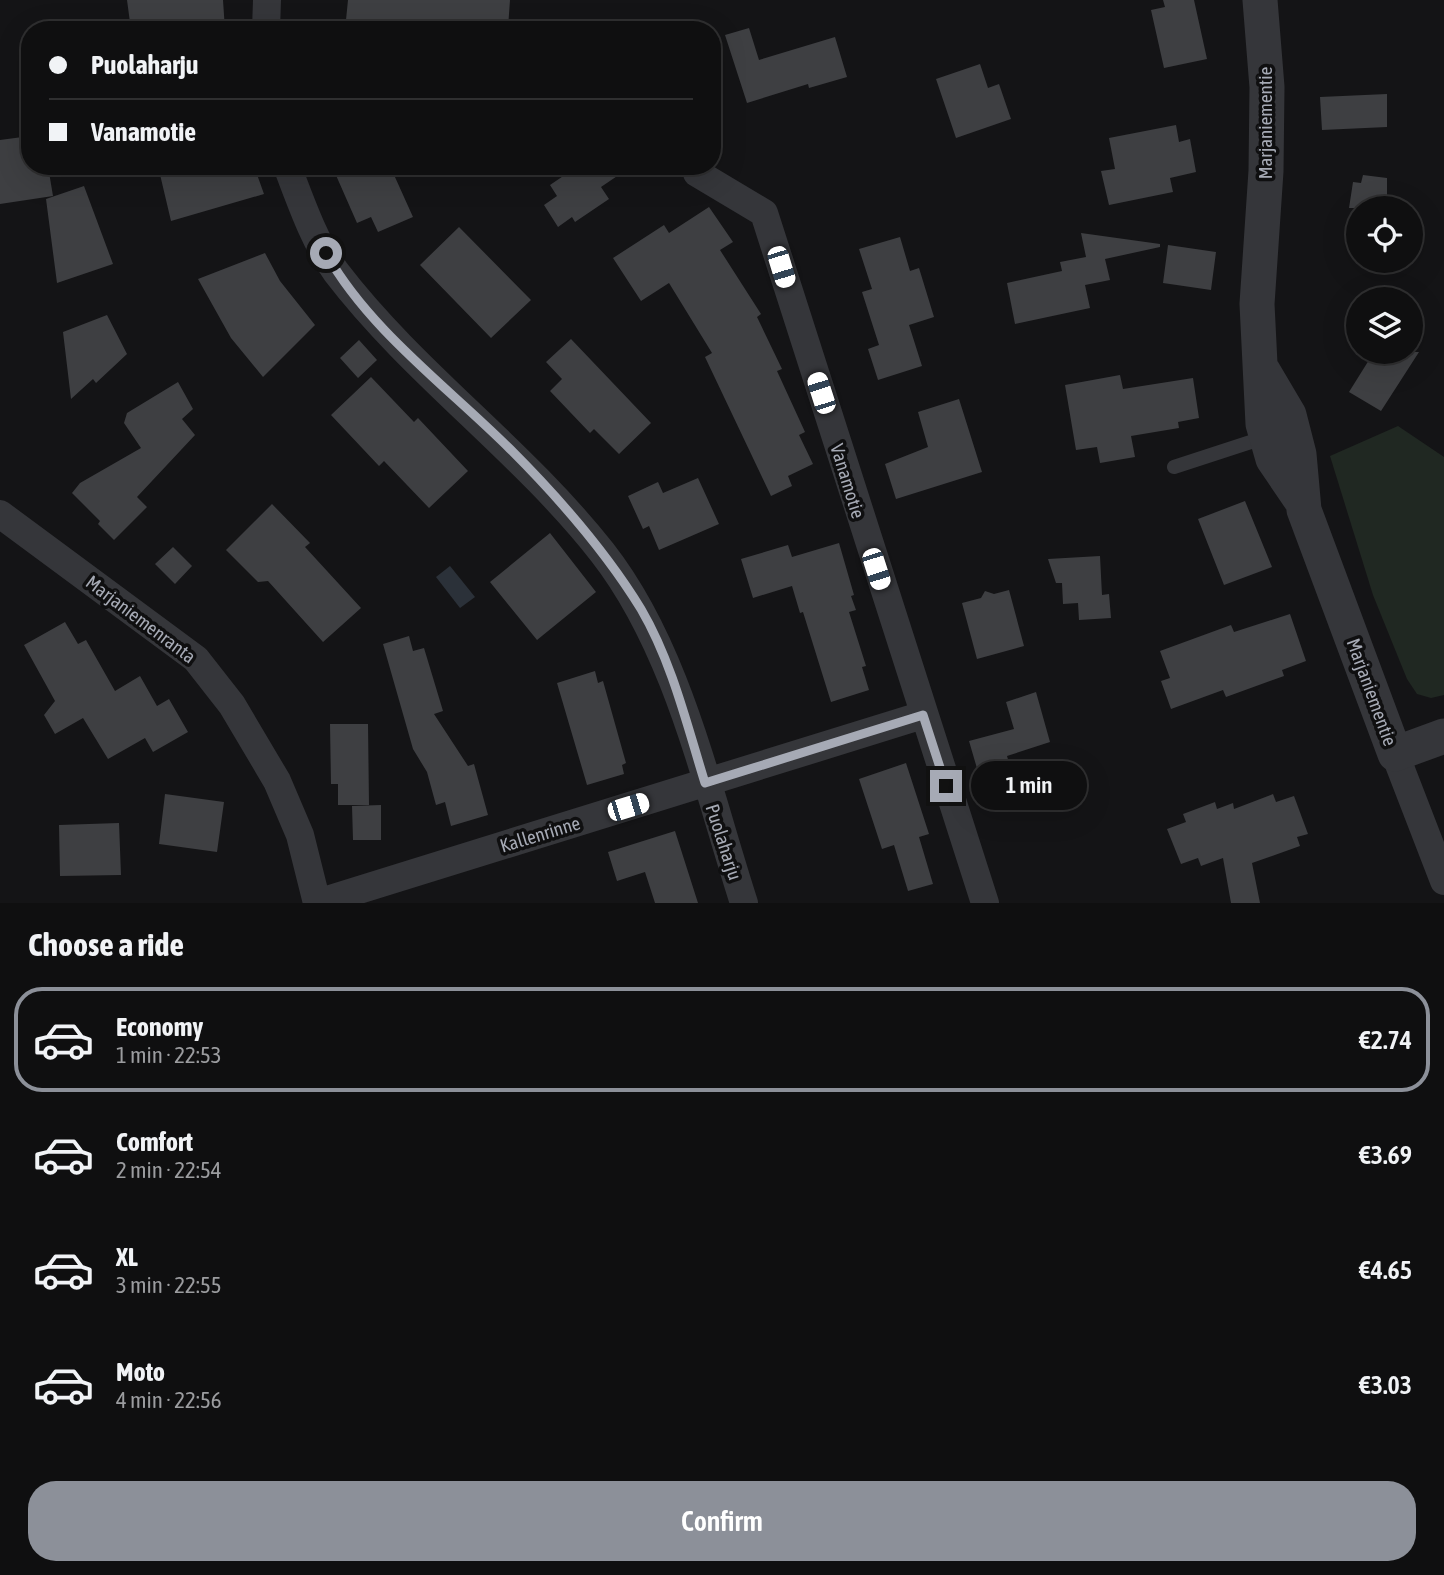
<!DOCTYPE html>
<meta charset="utf-8">
<style>
:root{--surface:#0f0f10;--page:#181819;--text:#f1f3f6;--muted:#9b9c9f;--line:#2f2f30;--accent:#8c9099}
body{margin:0;font-family:"Asap Condensed",sans-serif;background:var(--page);color:var(--text);height:100vh;display:flex;flex-direction:column;font-size:26px;white-space:nowrap}
*{box-sizing:border-box;margin:0}
p{font-size:23px;color:var(--muted)}
.icon{flex:none;width:38px;height:38px;fill:none;stroke:currentColor;stroke-width:2;stroke-linecap:round;stroke-linejoin:round}
.map{position:relative;height:903px;overflow:hidden}
.sheet{display:flex;flex-direction:column;background:var(--surface);flex:1}
.sheet>*{flex:none}
.hud{position:absolute;left:21px;top:21px;width:700px;height:154px;border-radius:28px;box-shadow:0 7px 28px #0002,0 0 0 2px var(--line);display:grid;align-content:center;height:154px;padding:0 28px;background:var(--surface)}
.controls{position:absolute;left:1346px;top:196px;display:grid;gap:14px}
.controls a{display:grid;place-items:center;width:77px;height:77px;border-radius:50%;background:var(--surface);box-shadow:0 7px 28px #0002,0 0 0 2px var(--line);font-size:35px}
.end{position:absolute;width:32px;height:32px;margin:-16px;border:9px solid #a6aab5;background:#111;box-shadow:0 0 0 4px #111}
.from{border-radius:50%}
.bubble{position:absolute;height:49px;border-radius:24px;background:var(--surface);box-shadow:0 7px 28px #0002,0 0 0 2px var(--line);font-size:23px;font-weight:600;line-height:49px;text-align:center}
.car{position:absolute;width:21px;height:42px;margin:-21px -10px;border-radius:9px;box-shadow:0 0 5px 2px #0007;background:linear-gradient(#fff 24%,#345 0 40%,#fff 0 76%,#345 0 86%,#fff 0)}
.hud b{display:flex;align-items:center;gap:24px;height:66px;font-size:26px}
.hud b+b{border-top:2px solid var(--line)}
.hud i{width:18px;height:18px;background:var(--text)}
ul{padding:0;list-style:none}
li{display:flex;align-items:center;gap:21px;height:105px;margin:0 14px 10px;padding:0 14px;border:4px solid transparent;border-radius:28px}
li div{flex:1}
li b{display:block;font-size:26px}
li em{font-style:normal;font-weight:600}
li.active{border-color:var(--accent)}
li>.icon{width:63px;height:63px;stroke-width:1.5}
h2{padding:0 28px;font-size:32px;line-height:84px}
.cta{display:flex;gap:14px;margin-top:auto;padding:14px 28px}
.cta a{flex:1;height:80px;border-radius:28px;background:var(--accent);color:#fff;font-size:28px;font-weight:600;line-height:80px;text-align:center}
.map>svg:first-child{display:block}
</style>
<div class="map">
<svg width="1444" height="903" viewBox="0 0 1444 903">
<rect width="100%" height="100%" fill="#141416"/>
<!-- green -->
<path fill="#202822" d="M1398 426 1444 457V695L1431 698 1417 694 1407 679 1373 595 1330 456Z"/>
<!-- water -->
<path fill="#2b3139" d="M450 566 475 597 460 608 436 577Z"/>
<!-- building -->
<path fill="#3e3f42" d="M127 0H223L225 30H131Z
M348 0H510L508 28 345 30Z
M1163 0H1194L1207 59 1164 68 1151 10 1165 7Z
M749 28 759 60 835 37 847 77 809 88 808 84 747 103 725 35Z
M980 64 988 88 999 84 1011 119 956 138 936 79Z
M1387 94V127L1322 130 1320 97Z
M1176 125 1179 142 1190 139 1196 172 1170 178 1173 192 1109 205 1101 171 1115 169 1109 138Z
M30 136V166H48L53 196 0 204V140Z
M158 166H254L264 194 171 221Z
M351 166H390L413 217 378 232 371 217 357 223 335 173Z
M578 166H632L601 187 609 199 575 222 572 217 558 227 544 205 557 196 550 185Z
M1363 175 1387 178V208H1349L1353 182 1361 183Z
M84 186 113 264 57 283 46 199Z
M709 207 733 242 720 250 761 314 757 317 782 369 777 371 805 432 799 435 813 464 788 476 792 486 771 496 705 357 712 353 669 283 641 301 613 258 664 225 669 233Z
M459 227 531 300 491 338 420 265Z
M1081 233 1160 244V247L1105 259 1110 280 1085 285 1090 308 1015 324 1007 283 1062 271 1060 262 1086 257Z
M900 237 910 271 919 268 934 317 909 325 922 366 878 380 868 349 879 345 862 292 872 289 859 249Z
M1168 245 1216 252 1211 290 1163 283Z
M265 253 280 281 315 325 263 377 231 338 198 279Z
M107 315 127 354 96 383 93 379 71 399 63 332Z
M571 339 651 423 619 454 594 429 590 433 550 391 562 379 546 362Z
M359 340 377 360 358 378 340 358Z
M1374 352H1419L1381 411 1349 392Z
M1120 375 1123 389 1193 378 1199 418 1178 422 1179 428 1131 436 1135 457 1100 463 1097 447 1076 450 1065 385Z
M371 377 414 422 418 418 468 471 429 508 384 461 379 466 331 415Z
M178 382 193 409 182 419 195 435 137 497 147 507 114 540 98 524 100 521 72 493 80 483 141 448 124 423 127 413Z
M959 399 982 472 896 499 885 464 928 447 918 412Z
M698 478 719 524 659 550 649 526 643 529 628 496 658 482 663 493Z
M1245 501 1272 567 1224 585 1198 519Z
M272 504 310 543 305 547 361 608 323 642 268 581 258 582 226 550Z
M550 533 596 592 537 640 490 582Z
M839 543 854 595 851 596 856 610 849 612 866 666 862 667 869 690 831 702 803 612 800 613 792 586 753 598 741 559 788 545 792 557Z
M173 547 192 566 175 584 155 564Z
M1100 556 1102 595 1109 594 1111 618 1079 620 1078 603 1063 604 1062 583H1056L1048 559Z
M1009 590 1024 646 977 659 962 603 981 598 985 591 994 594Z
M1290 614 1306 661 1282 670 1284 676 1226 697 1223 690 1171 709 1161 681 1170 678 1160 651 1231 625 1234 632Z
M65 622 78 644 86 640 115 691 140 676 157 706 169 699 188 732 153 752 145 738 108 759 83 718 55 734 44 715 55 701 24 645Z
M409 636 413 651 424 648 443 711 434 714 468 766 474 764 488 815 451 826 445 802 436 805 427 772 413 749 383 644Z
M595 671 598 683 603 681 626 763 622 765 624 774 587 785 557 683Z
M1036 692 1050 742 1007 756 1012 773 981 782 969 741 1014 729 1006 702Z
M330 724H368L369 805H338V784H331Z
M906 763 929 834 919 837 933 884 908 891 894 845 882 849 859 779Z
M165 794 224 802 217 852 159 844Z
M1273 794 1276 802 1294 796 1308 834 1297 837 1300 846 1252 863 1260 903H1231L1223 858 1201 866 1198 858 1181 864 1167 829 1186 822 1183 814 1215 802 1217 809 1233 803 1234 809Z
M381 805V840H353L352 806Z
M119 823 121 875 60 876 59 825Z
M675 831 698 903H655L645 872 617 881 608 852Z"/>
<g fill="none" stroke-linecap="round" stroke-linejoin="round">
<!-- service -->
<path stroke="#35363a" stroke-width="14" d="M1174 467 1266 437"/>
<!-- minor -->
<path stroke="#35363a" stroke-width="28" d="M266 30 267 0
M287 166C301 202 314 241 336 272 414 374 522 450 602 552 678 649 706 786 744 903
M697 173 764 213 985 903
M0 514 196 659 232 705 277 781 300 835 317 903
M1395 754 1444 881
M317 903 923 715"/>
<!-- tertiary -->
<path stroke="#35363a" stroke-width="35" d="M1260 0 1267 87 1266 171 1257 304 1263 424 1273 459 1303 503
M1263 371 1289 415 1299 454 1304 510 1395 754 1444 736"/>
</g>
<g fill="none" stroke-linecap="round" stroke-linejoin="round">
<!-- route -->
<path stroke="#a6aab5" stroke-width="9" d="M326 253C368 329 449 388 510 449 558 497 606 552 641 609 672 662 687 725 705 783L923 715 946 786"/>
</g>
<g text-anchor="middle" stroke-width="7" stroke-linejoin="round" paint-order="stroke">
<!-- street labels -->
<g font-size="19" fill="#a6aab5" stroke="#0f0f10">
<text transform="translate(1265 123) rotate(-90)" y="7">Marjaniementie</text>
<text transform="translate(848 481) rotate(73)" y="7">Vanamotie</text>
<text transform="translate(141 619) rotate(37)" y="7">Marjaniemenranta</text>
<text transform="translate(1372 692) rotate(70)" y="7">Marjaniementie</text>
<text transform="translate(540 834) rotate(-17)" y="7">Kallenrinne</text>
<text transform="translate(724 842) rotate(72)" y="7">Puolaharju</text>
</g>
</g>
</svg>
<div class="controls">
<a><svg class="icon" aria-label="locate" viewBox="0 0 24 24"><circle cx="12" cy="12" r="6"/><path d="M12 2v4M12 18v4M2 12h4M18 12h4"/></svg></a>
<a><svg class="icon" aria-label="layers" viewBox="0 0 24 24"><path d="M12 4l9 5-9 5-9-5zM3 14l9 5 9-5"/></svg></a>
</div>
<i class="end from" style="left:326px;top:253px"></i>
<i class="end" style="left:946px;top:786px"></i>
<div class="bubble" style="left:971px;top:761px;width:116px">1 min</div>
<i class="car" style="left:781px;top:267px;rotate:163deg"></i>
<i class="car" style="left:821px;top:393px;rotate:342deg"></i>
<i class="car" style="left:876px;top:569px;rotate:162deg"></i>
<i class="car" style="left:628px;top:807px;rotate:73deg"></i>
<div class="hud">
<b><i class="from"></i>Puolaharju</b>
<b><i></i>Vanamotie</b>
</div>
</div>
<section class="sheet">
<h2>Choose a ride</h2>
<ul>
<li class="active"><svg class="icon" aria-label="car" viewBox="0 0 24 24"><path d="M5 17H2v-5l4-1 3-4h7l3 4 3 1v5h-3M9 17h6M6 11h13"/><circle cx="7" cy="17" r="2"/><circle cx="17" cy="17" r="2"/></svg><div><b>Economy</b><p>1 min · 22:53</p></div><em>€2.74</em></li>
<li><svg class="icon" aria-label="car" viewBox="0 0 24 24"><path d="M5 17H2v-5l4-1 3-4h7l3 4 3 1v5h-3M9 17h6M6 11h13"/><circle cx="7" cy="17" r="2"/><circle cx="17" cy="17" r="2"/></svg><div><b>Comfort</b><p>2 min · 22:54</p></div><em>€3.69</em></li>
<li><svg class="icon" aria-label="car" viewBox="0 0 24 24"><path d="M5 17H2v-5l4-1 3-4h7l3 4 3 1v5h-3M9 17h6M6 11h13"/><circle cx="7" cy="17" r="2"/><circle cx="17" cy="17" r="2"/></svg><div><b>XL</b><p>3 min · 22:55</p></div><em>€4.65</em></li>
<li><svg class="icon" aria-label="car" viewBox="0 0 24 24"><path d="M5 17H2v-5l4-1 3-4h7l3 4 3 1v5h-3M9 17h6M6 11h13"/><circle cx="7" cy="17" r="2"/><circle cx="17" cy="17" r="2"/></svg><div><b>Moto</b><p>4 min · 22:56</p></div><em>€3.03</em></li>
</ul>
<div class="cta"><a>Confirm</a></div>
</section>
